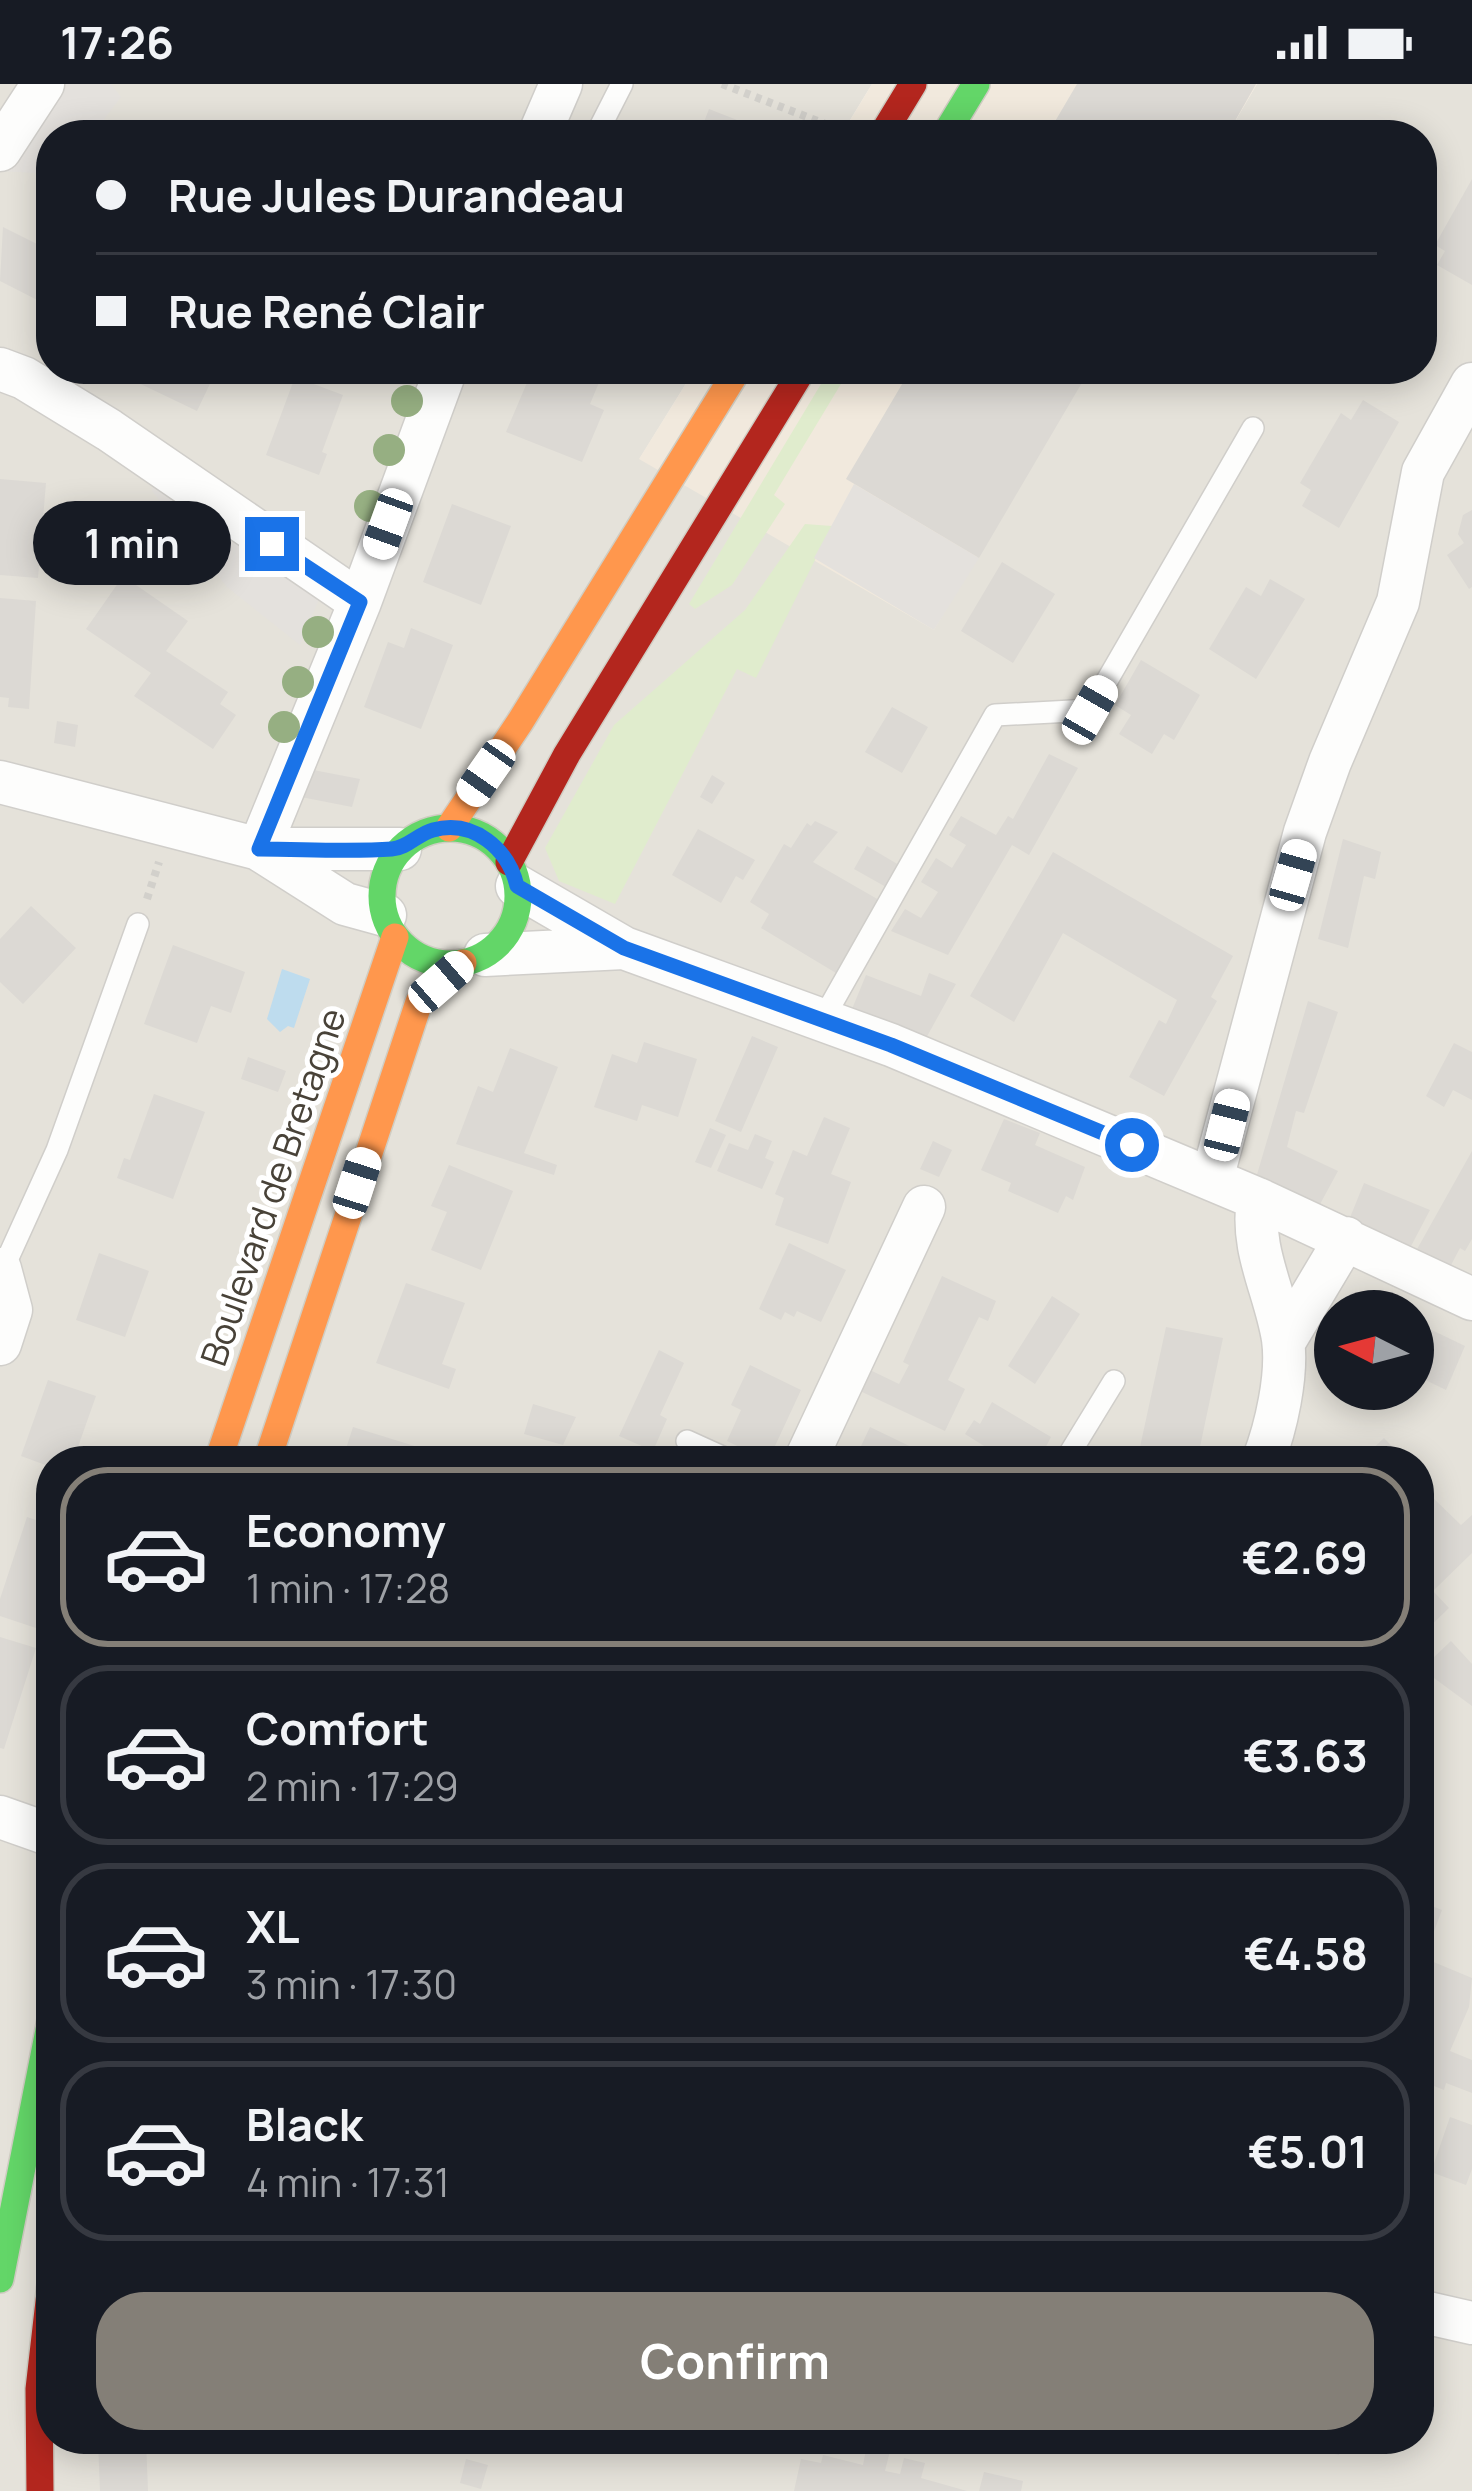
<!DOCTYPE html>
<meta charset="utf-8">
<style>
:root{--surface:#171b24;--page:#242831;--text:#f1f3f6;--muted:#9ea1a6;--line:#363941;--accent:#847f77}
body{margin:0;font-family:Manrope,sans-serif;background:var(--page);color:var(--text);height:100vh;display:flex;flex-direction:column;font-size:45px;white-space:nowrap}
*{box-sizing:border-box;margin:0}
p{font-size:39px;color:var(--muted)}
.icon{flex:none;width:66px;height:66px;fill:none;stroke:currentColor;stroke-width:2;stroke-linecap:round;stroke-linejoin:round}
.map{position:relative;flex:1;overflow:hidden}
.sheet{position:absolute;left:36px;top:1362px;width:1398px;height:1008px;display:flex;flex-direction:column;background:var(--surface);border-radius:48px;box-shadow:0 6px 30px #0003}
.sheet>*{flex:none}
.top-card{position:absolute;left:36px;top:36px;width:1401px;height:264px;border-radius:48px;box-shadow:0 6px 30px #0003;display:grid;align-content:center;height:264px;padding:0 60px;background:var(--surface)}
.needle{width:78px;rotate:276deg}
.fabs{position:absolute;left:1314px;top:1206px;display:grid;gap:24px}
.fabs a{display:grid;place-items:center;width:120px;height:120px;border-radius:50%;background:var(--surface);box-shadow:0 6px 30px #0003;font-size:60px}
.end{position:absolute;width:54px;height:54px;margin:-27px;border:15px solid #1a73e8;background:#fff;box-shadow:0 0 0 6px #fff}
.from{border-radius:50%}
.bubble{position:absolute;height:84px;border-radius:42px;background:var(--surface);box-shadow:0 6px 30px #0003;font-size:39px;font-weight:700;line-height:84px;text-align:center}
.car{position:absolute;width:36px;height:72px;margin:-36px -18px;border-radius:15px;box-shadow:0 0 9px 3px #0007;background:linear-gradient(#fff 24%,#345 0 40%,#fff 0 76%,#345 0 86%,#fff 0)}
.top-card b{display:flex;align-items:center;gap:42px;height:114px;font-size:45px}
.top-card b+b{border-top:3px solid var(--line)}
.top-card i{width:30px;height:30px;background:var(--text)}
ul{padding:21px 0 0;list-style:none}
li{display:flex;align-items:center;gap:36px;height:180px;margin:0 24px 18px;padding:0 36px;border:6px solid var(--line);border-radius:48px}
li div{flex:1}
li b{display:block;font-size:45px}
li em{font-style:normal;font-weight:700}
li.on{border-color:var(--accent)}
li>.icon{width:108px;height:108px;stroke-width:1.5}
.cta{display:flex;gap:24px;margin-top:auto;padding:24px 60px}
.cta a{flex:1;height:138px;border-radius:48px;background:var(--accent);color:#fff;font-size:48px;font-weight:700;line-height:138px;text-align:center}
.status{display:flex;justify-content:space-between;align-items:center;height:84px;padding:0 60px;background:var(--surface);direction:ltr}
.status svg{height:33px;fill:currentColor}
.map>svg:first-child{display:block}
</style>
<div class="status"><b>17:26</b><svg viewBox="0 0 49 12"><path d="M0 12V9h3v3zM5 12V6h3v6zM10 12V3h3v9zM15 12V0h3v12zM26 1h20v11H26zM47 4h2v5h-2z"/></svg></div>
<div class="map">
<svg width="1472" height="2407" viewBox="0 0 1472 2407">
<rect width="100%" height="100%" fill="#f2f0ec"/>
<!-- residential -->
<path fill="#e5e2da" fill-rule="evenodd" d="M0 0H872L841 51H51V285H695L640 374 1088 285H1422V51H1227L1257 0H1472V2407H0ZM1335 1227H1413V1305H1335ZM51 1377H1419V2355H51Z"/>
<!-- commercial -->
<path fill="#f1e9dd" d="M872 0H1257L1227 51H841Z
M695 285H1088L934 546 639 375Z"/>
<!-- green -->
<path fill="#e0eccd" d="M830 285H850L774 411 785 420 732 501 695 525 689 520Z
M805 440 832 442 756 594 737 585 615 820 559 797 545 764 614 641 745 526Z"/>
<!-- parking -->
<path fill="#e4e1dd" d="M43 0H111L121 13 92 51H51V90L0 87V66Z
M157 380 327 496 300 561 227 503 152 407Z
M854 400 979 474 934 546 814 474Z"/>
<!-- water -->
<path fill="#bedcee" d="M282 885 310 895 294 944 288 942 280 948 267 935Z"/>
<!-- building -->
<path fill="#dcd9d4" d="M1077 0H1256L1235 37 1247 44 1242 51H1047Z
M709 25 755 43 752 51H699Z
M1472 95V201L1437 181 1445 167 1435 161Z
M3 143 51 167V223L0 197Z
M129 285H217L197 327 126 293Z
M547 285H594L603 289 590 320 604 326 582 378 506 348 529 294 542 300Z
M911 285H1090L979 474 846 395Z
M295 293 343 311 322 368 327 370 319 391 266 371Z
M1363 316 1399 338 1339 444 1302 422 1311 406 1300 399 1341 329 1351 336Z
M0 395 46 399 38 494 0 491Z
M452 420 511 442 481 521 423 498Z
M1472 426V503L1469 505 1447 471 1464 459 1458 450 1463 431Z
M1002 478 1055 510 1013 579 961 547Z
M123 492 188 537 166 567 228 608 220 620 236 631 213 665 134 612 151 589 86 545Z
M1270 495 1305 515 1256 595 1209 565 1246 503 1261 512Z
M0 514 36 517 29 625 8 623 9 614 0 613Z
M411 544 453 561 421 645 364 623 388 558 404 564Z
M1141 576 1200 611 1174 656 1164 650 1152 670 1119 650 1131 631 1115 621Z
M892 623 928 643 902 689 865 668Z
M57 637 78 641 75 663 54 659Z
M1049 670 1078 684 1029 771 1012 761 948 871 891 847 905 825 921 834 938 808 921 798 936 774 952 784 966 761 949 751 961 732 996 751 1008 732 1013 735Z
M308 685 360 695 352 723 301 713Z
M712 691 725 699 712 720 700 713Z
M815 737 838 748 813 778 879 816 836 889 761 844 769 830 750 818 784 760 791 764 807 739 811 742Z
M698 745 755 776 743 796 736 792 721 819 672 791Z
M1343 755 1381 768 1375 795 1364 792 1348 864 1318 855Z
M867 762 899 781 886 803 854 785Z
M1053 768 1233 872 1211 913 1217 917 1164 1012 1129 993 1159 936 1166 940 1177 916 1063 849 1014 938 970 912Z
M31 822 76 864 23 920 0 898V855Z
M173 861 245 888 231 929 211 922 197 959 144 940Z
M929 889 956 900 925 956 852 925 866 891 921 912Z
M1308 917 1338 928 1304 1029 1296 1027 1287 1063 1338 1087 1319 1122 1256 1094Z
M752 952 778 963 741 1048 715 1037Z
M644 958 697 975 678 1033 642 1021 637 1037 594 1023 612 970 637 979Z
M1454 959 1472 968V1016L1453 1006 1444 1023 1426 1012Z
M510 964 558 983 524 1069 557 1081 554 1091 456 1060 478 1002 493 1008Z
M248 973 286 987 278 1008 241 995Z
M154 1010 205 1028 173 1115 117 1094 124 1074 130 1076Z
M824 1033 850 1044 831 1090 851 1098 828 1160 775 1141 784 1114 775 1110 793 1066 807 1072Z
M1004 1035 1040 1049 1035 1061 1085 1083 1073 1116 1066 1112 1058 1129 1008 1107 1011 1099 981 1086Z
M710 1044 726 1051 711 1084 695 1078Z
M755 1050 772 1057 765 1074 774 1078 762 1105 717 1087 729 1059 748 1066Z
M933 1057 952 1066 939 1093 920 1085Z
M1472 1067V1155L1465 1167 1460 1164 1450 1183 1416 1167Z
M449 1081 513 1107 481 1186 431 1166 447 1128 431 1122Z
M1364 1099 1430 1126 1410 1164 1349 1136Z
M789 1159 846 1186 821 1238 797 1227 794 1233 785 1228 781 1236 759 1225Z
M99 1169 149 1187 125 1253 76 1236Z
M942 1192 996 1217 988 1237 979 1233 948 1296 965 1305 945 1347 860 1307 870 1286 899 1300 909 1281 903 1278Z
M406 1199 465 1219 442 1280 456 1285 449 1305 376 1279Z
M1352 1208 1391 1227H1342Z
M1052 1212 1080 1230 1035 1300 1008 1282Z
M1413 1237 1465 1262 1446 1306 1413 1290Z
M1166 1243 1223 1254 1197 1377H1137Z
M659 1266 684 1279 660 1331 667 1335 653 1367 619 1352Z
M750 1281 801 1306 768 1377 727 1357 741 1326 731 1321Z
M48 1296 96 1312 73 1377H51V1383L21 1372Z
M992 1318 1051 1353 1040 1374 1046 1377H1008L965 1350 974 1336 980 1340Z
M533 1320 576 1333 563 1361 524 1350Z
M353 1343 460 1376 459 1377H342Z
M870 1343 928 1371 926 1377H854Z
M1384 1354 1406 1377H1360Z
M1419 1391 1434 1407 1430 1411 1461 1441 1472 1431V1469L1433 1507 1449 1524 1419 1553Z
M27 1433 51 1441V1549L0 1532V1515Z
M0 1553 36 1564 4 1665 0 1664Z
M1451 1557 1472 1580V1622L1419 1583V1561L1432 1575Z
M1419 1817 1442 1826 1424 1874 1472 1894 1469 1923 1450 1967 1472 1976V2009L1446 1999 1444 2006 1419 1996Z
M1450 2033 1472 2041V2085L1466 2101 1431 2088Z
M1306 2355H1376L1373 2368 1341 2359 1339 2371 1304 2362Z
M146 2356 148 2407H100L98 2357Z
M867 2361 890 2367 885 2387 900 2390 904 2374 925 2379 921 2394 967 2407H794L801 2375 821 2379 823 2371 863 2381Z
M466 2375 488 2381 481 2405 460 2399Z
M984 2388 1023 2397 1021 2407H979Z"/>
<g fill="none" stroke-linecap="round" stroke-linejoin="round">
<!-- lane casing -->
<g stroke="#d0ceca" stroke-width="24">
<path id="lane" d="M596 51 622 0
M823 935 995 631 1090 626 1253 344
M2 1187 57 1066 138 840
M687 1357 731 1377
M1065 1377 1114 1297"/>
</g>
<!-- street casing -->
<g stroke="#d0ceca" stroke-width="45">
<path id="street" d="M539 51 561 0
M0 66 43 0
M0 285 24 294 109 346 360 518
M0 698 259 765H400
M259 765 360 518 446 285
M260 766 345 820 385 831
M517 802 624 864 891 961 1258 1115 1472 1215
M485 871 624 864
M1212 1095 1305 748 1330 678 1398 518 1423 388 1472 300
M1258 1115C1250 1166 1275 1206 1283 1255 1288 1291 1276 1344 1263 1377
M0 1185 11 1226 0 1260
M1284 1258 1346 1154
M805 1377 924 1123
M0 1733 51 1751
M1419 2227 1472 2239"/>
</g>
<!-- fast casing -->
<g stroke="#d0cdc3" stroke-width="30">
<path id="fast" d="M945 51 976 0
M382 812a68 68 0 1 1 136 0a68 68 0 1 1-136 0Z
M0 2195 51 1936"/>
</g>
<!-- slow casing -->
<g stroke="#d0cdc3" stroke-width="30">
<path id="slow" d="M449 744 520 638 738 285
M218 1377 395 853
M267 1377 419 918 463 879"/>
</g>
<!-- jam casing -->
<g stroke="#d0cdc3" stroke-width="30">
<path id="jam" d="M882 51 913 0
M509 778 567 670 803 285
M40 2407 39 2305 51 2200"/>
</g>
<!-- path -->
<path stroke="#d2d0cb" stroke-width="8" stroke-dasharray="6 6" stroke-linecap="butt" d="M722 0 833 43
M147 815 159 778"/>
<!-- lane -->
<use href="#lane" stroke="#fdfdfc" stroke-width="21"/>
<!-- street -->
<use href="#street" stroke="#fdfdfc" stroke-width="42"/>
<!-- fast -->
<use href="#fast" stroke="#63d668" stroke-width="27"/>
<!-- slow -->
<use href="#slow" stroke="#ff974d" stroke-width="27"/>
<!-- jam -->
<use href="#jam" stroke="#b3261e" stroke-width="27"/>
</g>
<!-- trees -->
<g fill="#96af82">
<circle cx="407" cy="317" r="16"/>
<circle cx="389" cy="366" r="16"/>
<circle cx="370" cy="422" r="16"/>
<circle cx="318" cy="548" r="16"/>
<circle cx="298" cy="598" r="16"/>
<circle cx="284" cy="643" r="16"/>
</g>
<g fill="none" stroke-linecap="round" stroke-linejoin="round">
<!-- route -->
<path stroke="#1a73e8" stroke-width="15" d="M272 460 360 518 259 765C303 765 348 768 392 765 407 764 418 750 433 746 474 735 508 765 517 802L624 864 891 961 1132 1061"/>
</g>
<g text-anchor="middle" stroke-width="10" stroke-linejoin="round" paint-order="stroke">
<!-- street labels -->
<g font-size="36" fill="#484238" stroke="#fff">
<text transform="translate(273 1103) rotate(-71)" y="13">Boulevard de Bretagne</text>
</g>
</g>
</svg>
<div class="fabs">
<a><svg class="needle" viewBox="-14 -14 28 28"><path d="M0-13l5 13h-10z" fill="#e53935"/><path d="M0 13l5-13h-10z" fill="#9ea1a6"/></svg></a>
</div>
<i class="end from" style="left:1132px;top:1061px"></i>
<i class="end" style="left:272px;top:460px"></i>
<div class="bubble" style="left:33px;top:417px;width:198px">1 min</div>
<i class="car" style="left:388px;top:440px;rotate:200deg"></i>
<i class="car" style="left:1090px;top:626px;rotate:30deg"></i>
<i class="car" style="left:486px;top:689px;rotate:215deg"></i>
<i class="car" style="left:1293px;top:791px;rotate:16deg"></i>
<i class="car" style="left:441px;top:898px;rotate:49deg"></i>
<i class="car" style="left:1227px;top:1041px;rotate:14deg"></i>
<i class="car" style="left:357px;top:1099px;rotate:18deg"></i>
<div class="top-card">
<b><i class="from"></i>Rue Jules Durandeau</b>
<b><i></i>Rue René Clair</b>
</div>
<section class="sheet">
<ul>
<li class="on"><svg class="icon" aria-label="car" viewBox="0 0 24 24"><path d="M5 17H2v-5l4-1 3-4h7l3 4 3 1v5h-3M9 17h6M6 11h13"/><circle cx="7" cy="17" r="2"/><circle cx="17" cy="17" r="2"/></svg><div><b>Economy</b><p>1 min · 17:28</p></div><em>€2.69</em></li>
<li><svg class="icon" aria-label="car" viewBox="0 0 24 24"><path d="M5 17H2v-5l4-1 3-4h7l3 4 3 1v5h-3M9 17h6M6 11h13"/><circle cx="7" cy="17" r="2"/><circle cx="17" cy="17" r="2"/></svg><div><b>Comfort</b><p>2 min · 17:29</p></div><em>€3.63</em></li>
<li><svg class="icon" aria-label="car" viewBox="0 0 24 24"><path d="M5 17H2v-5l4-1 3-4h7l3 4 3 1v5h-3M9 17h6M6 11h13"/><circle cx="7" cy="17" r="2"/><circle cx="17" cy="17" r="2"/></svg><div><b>XL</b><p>3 min · 17:30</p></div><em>€4.58</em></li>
<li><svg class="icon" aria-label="car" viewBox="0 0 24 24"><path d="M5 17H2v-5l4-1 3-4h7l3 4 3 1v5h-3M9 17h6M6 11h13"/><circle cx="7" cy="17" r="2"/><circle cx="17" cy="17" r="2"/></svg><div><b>Black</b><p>4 min · 17:31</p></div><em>€5.01</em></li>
</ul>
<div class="cta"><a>Confirm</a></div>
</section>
</div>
